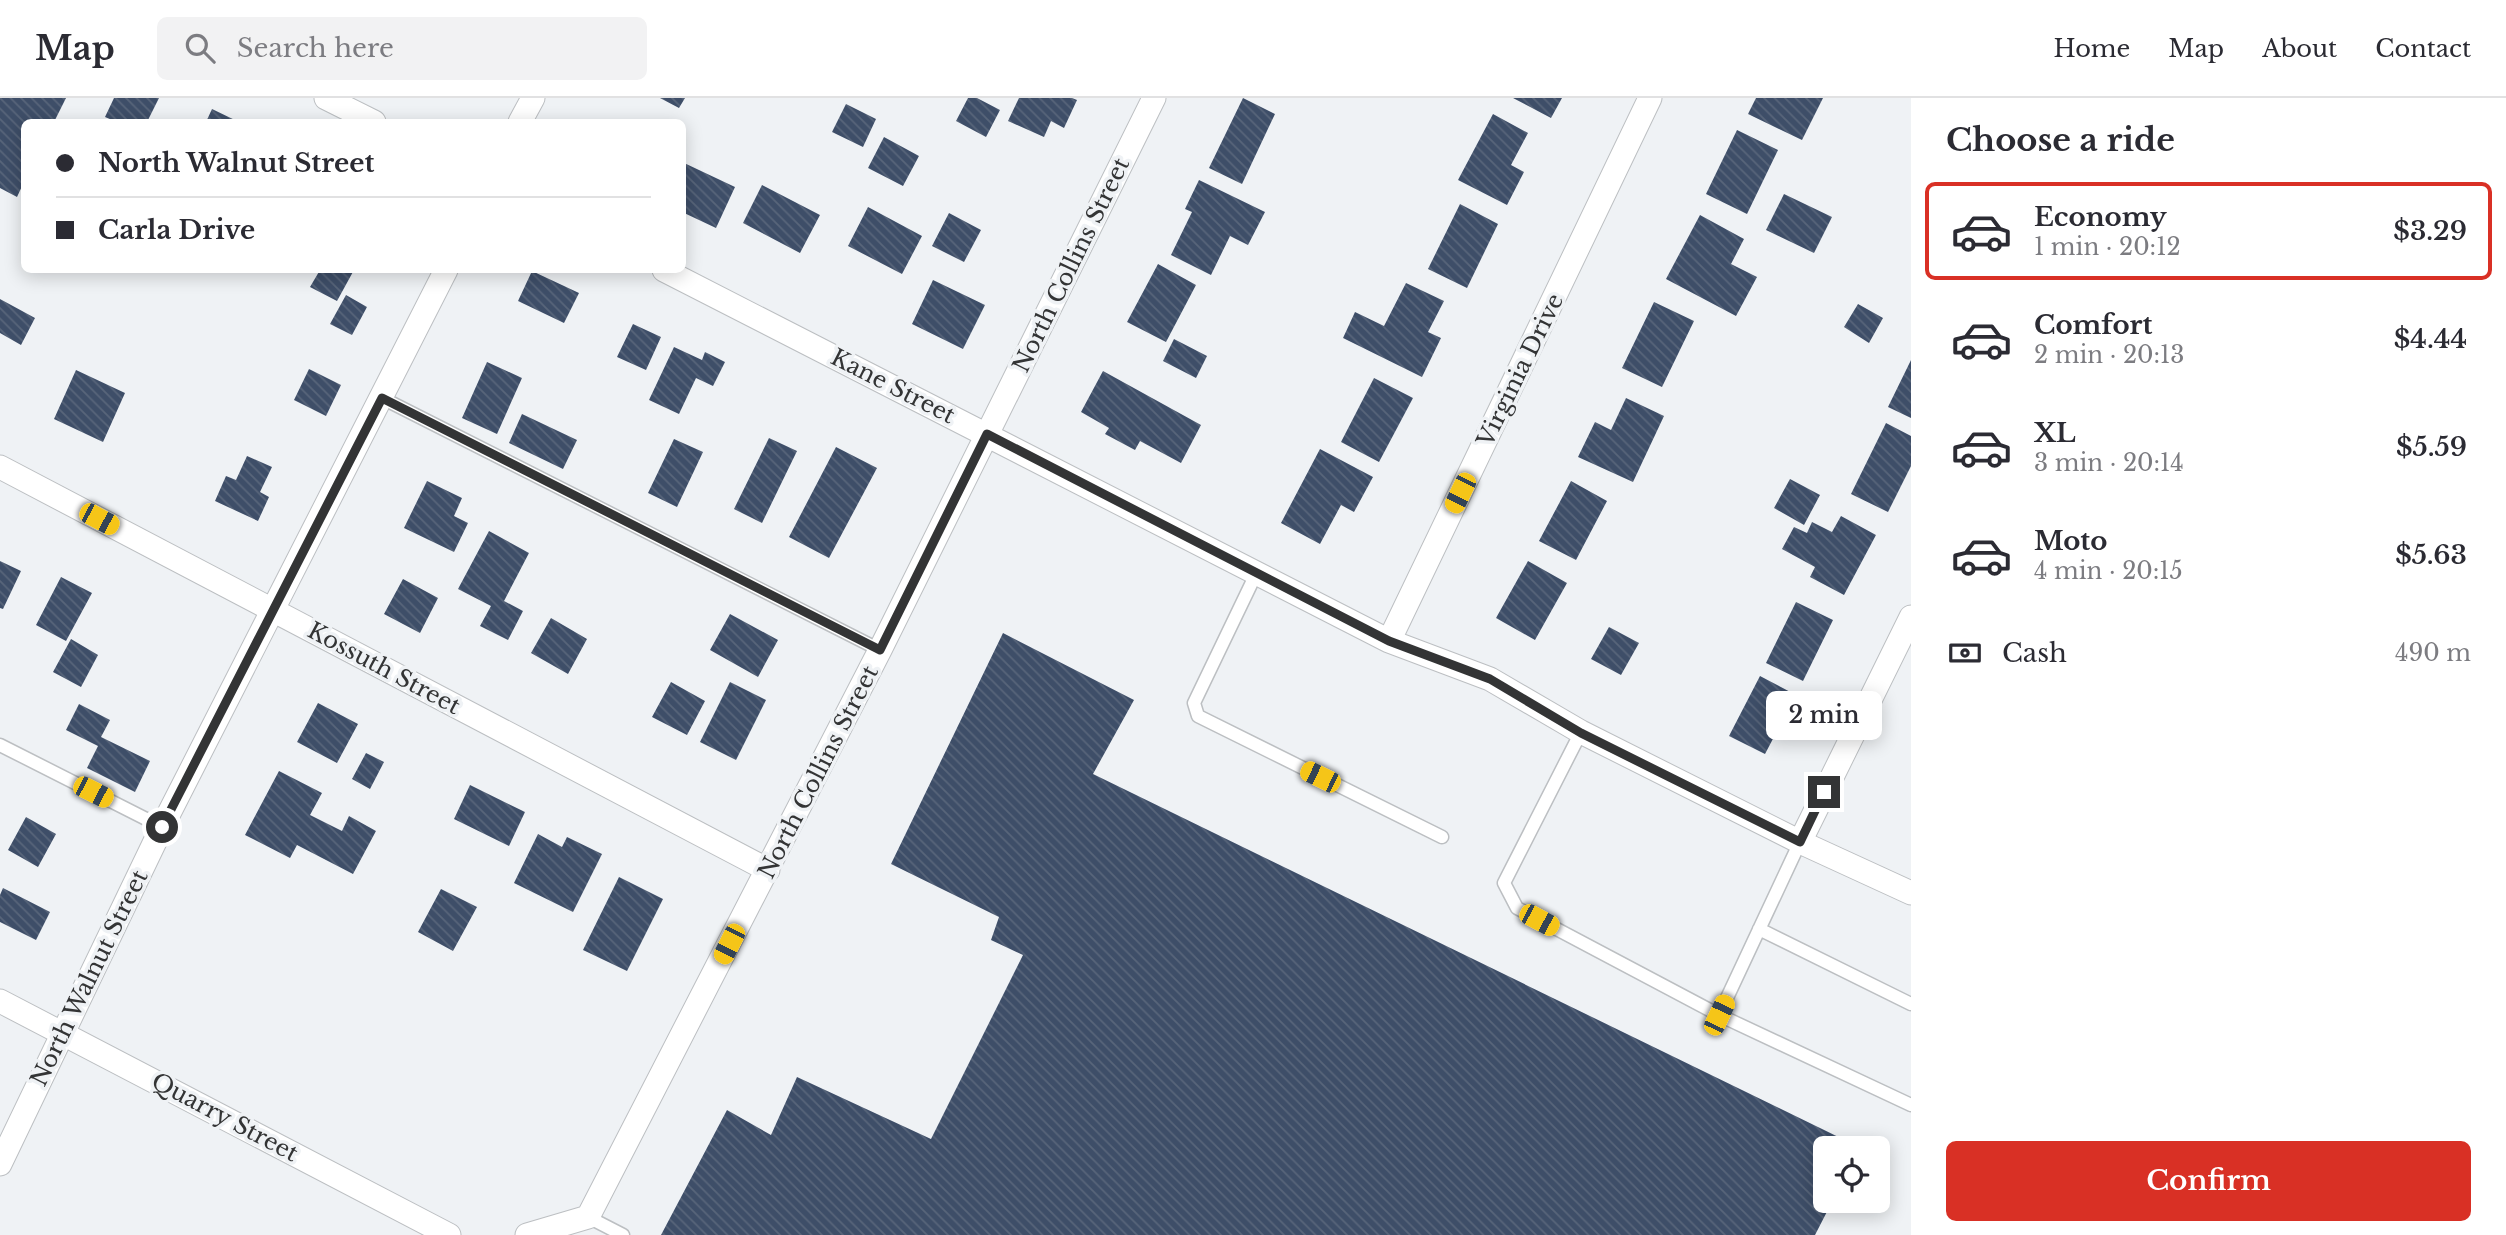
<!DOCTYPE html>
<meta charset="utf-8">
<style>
:root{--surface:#fff;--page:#f2f2f3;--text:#2b2b33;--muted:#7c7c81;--line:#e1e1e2;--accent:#d93025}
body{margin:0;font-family:"Libre Baskerville",serif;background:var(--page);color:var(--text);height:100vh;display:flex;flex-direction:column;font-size:26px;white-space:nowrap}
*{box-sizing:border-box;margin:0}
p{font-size:23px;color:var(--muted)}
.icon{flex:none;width:38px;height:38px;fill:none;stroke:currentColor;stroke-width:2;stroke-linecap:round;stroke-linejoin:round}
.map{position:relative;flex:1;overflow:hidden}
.sheet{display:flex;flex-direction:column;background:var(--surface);width:595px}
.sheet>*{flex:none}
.hud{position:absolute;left:21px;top:21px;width:665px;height:154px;border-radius:10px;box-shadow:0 4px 18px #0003;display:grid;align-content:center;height:154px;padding:0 35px;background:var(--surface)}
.tools{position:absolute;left:1813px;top:1038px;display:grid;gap:14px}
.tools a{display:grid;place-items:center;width:77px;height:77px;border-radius:10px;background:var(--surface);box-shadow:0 4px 18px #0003;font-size:35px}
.end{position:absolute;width:32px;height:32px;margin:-16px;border:9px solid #333435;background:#fff;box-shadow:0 0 0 4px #fff}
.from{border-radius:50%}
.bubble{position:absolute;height:49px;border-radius:10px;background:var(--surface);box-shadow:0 4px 18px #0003;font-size:23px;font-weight:600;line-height:49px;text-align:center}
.car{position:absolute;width:21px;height:42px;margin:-21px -10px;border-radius:9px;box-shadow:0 0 5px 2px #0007;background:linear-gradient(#f5c518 24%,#345 0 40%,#f5c518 0 76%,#345 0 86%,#f5c518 0)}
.hud b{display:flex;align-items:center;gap:24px;height:66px;font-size:26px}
.hud b+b{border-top:2px solid var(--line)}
.hud i{width:18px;height:18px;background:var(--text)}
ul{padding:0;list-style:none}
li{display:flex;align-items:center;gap:21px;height:98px;margin:0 14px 10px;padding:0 21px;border:4px solid transparent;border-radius:10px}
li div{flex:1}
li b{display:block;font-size:26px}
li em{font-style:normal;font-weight:600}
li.current{border-color:var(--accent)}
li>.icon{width:63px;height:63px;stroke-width:1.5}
h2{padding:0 35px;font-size:32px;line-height:84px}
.pay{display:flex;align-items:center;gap:18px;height:77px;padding:0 35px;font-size:26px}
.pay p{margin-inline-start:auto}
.primary-button{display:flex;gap:14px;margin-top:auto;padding:14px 35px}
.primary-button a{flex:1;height:80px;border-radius:10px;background:var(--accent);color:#fff;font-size:28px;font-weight:600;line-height:80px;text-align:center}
header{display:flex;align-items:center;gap:42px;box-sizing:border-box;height:98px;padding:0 35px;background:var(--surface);border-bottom:2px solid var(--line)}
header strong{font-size:33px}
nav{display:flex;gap:38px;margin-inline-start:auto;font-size:24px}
.search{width:490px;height:63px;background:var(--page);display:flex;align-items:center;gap:18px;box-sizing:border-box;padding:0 24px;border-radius:10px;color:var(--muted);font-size:26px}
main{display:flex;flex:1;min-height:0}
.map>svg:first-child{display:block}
</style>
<header>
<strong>Map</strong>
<div class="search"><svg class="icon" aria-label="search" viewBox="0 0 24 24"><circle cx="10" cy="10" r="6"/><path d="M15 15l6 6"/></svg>Search here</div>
<nav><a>Home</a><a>Map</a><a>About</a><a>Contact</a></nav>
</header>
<main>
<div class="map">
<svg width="1911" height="1137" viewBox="0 0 1911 1137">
<defs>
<pattern id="building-back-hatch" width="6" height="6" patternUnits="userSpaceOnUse" patternTransform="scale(1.75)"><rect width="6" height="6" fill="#3e4e68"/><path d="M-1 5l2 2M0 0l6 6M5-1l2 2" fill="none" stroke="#58657a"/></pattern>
</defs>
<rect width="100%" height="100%" fill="#eff2f5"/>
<!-- building -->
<path fill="url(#building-back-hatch)" d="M0 0H66L54 24H24V84L17 99 0 90Z
M114 0H159L147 24H117L105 19Z
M660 0H685L679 10Z
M968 0H977L1000 12 986 39 956 23Z
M1019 0H1072L1077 2 1064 30 1051 23 1044 39 1008 23Z
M1243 0 1275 16 1242 86 1209 70Z
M1513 0H1562L1551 20Z
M1756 0H1823L1802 42 1748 16Z
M846 6 876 21 863 49 832 34Z
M212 11 239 24H206Z
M1493 16 1528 35 1511 67 1524 74 1507 107 1458 82Z
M1737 32 1778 52 1747 116 1706 96Z
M884 39 919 58 903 88 868 70Z
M682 64 735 89 716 130 682 114Z
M1199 82 1265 114 1248 147 1230 138 1211 177 1171 157 1192 114 1185 111Z
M762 87 820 117 800 155 743 125Z
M1784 96 1832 119 1814 155 1766 132Z
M1460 106 1498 126 1467 190 1428 171Z
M868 109 922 138 902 176 848 148Z
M949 115 981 132 964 164 932 148Z
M1700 117 1744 141 1731 166 1757 179 1736 218 1666 181Z
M1158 166 1196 187 1166 244 1127 224Z
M320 172H354L337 203 310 189Z
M532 173 579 195 564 225 518 203Z
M933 182 985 207 963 251 912 226Z
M1406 185 1444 203 1428 234 1441 240 1422 279 1343 240 1355 214 1384 228Z
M346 197 367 209 352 237 330 226Z
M0 201 35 220 21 247 0 235Z
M1654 204 1694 223 1662 289 1622 270Z
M1858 206 1883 220 1869 245 1844 229Z
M633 226 661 239 646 272 617 259Z
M1174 241 1207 258 1196 280 1163 263Z
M674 249 702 262 705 254 725 264 713 288 696 280 679 316 649 302Z
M1911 262V320L1888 309Z
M487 264 522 280 497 336 462 320Z
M309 271 341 287 326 318 294 302Z
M76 272 125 295 103 344 54 321Z
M1103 273 1201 327 1181 365 1140 343 1135 352 1105 336 1109 330 1081 314Z
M1374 280 1413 300 1379 364 1341 344Z
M1626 300 1664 318 1633 384 1578 359 1595 324 1611 332Z
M522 316 577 342 563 371 509 345Z
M1886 325 1911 338V368L1888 414 1851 396Z
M769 340 797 353 762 425 734 411Z
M674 341 703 354 677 409 648 395Z
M836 349 877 370 829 460 789 439Z
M1320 351 1373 379 1354 414 1341 407 1320 446 1281 425Z
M247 358 272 369 260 394 269 399 258 423 215 403 226 378 236 382Z
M1790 381 1820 397 1804 427 1774 410Z
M427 383 462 400 454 418 468 425 454 454 404 430Z
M1571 383 1607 403 1576 462 1539 443Z
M1841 418 1876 437 1844 497 1810 479 1815 469 1782 451 1794 429 1807 435 1812 424 1832 434Z
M489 433 529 455 504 503 523 513 508 542 480 528 491 508 458 491Z
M0 463 21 473 3 511 0 510Z
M1528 463 1567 485 1535 542 1496 520Z
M61 479 92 495 66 543 36 527Z
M403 481 438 500 420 535 384 516Z
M1796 504 1833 522 1803 583 1766 565Z
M730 516 778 542 758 579 710 552Z
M551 520 587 541 568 576 531 555Z
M1609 529 1639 545 1621 577 1591 561Z
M1003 535 1134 602 1093 676 1861 1050H1825V1102H1833L1815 1137H661L727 1012 771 1037 797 979 931 1041 1023 857 991 842 999 819 891 766Z
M71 541 98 557 81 589 53 574Z
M1760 578 1796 597 1765 656 1729 638Z
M671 584 705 603 687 637 652 619Z
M730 584 766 602 736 662 700 644Z
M318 605 358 626 337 665 297 644Z
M79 606 110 622 101 639 150 663 135 694 87 670 98 648 66 632Z
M366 655 384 664 370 691 352 681Z
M279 673 322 695 310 717 342 733 349 718 376 733 353 776 297 747 290 760 245 737Z
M470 687 525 714 509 748 454 721Z
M26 719 56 736 38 769 8 752Z
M538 736 562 749 567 739 602 756 573 814 514 785Z
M619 779 663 801 627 873 583 852Z
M3 790 50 814 36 842 0 824V797Z
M441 791 477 809 453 853 418 834Z"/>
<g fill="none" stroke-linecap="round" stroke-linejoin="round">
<!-- lane casing -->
<g stroke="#bcbfc2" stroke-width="15">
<path id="lane" d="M382 300 880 552
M1256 476 1194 605 1198 618 1442 739
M1581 634 1504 785 1517 810 1719 917 1911 1007
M0 647 162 729
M1759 831 1911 906
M1719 917 1800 744
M588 1119 623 1137"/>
</g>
<!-- street casing -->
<g stroke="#bcbfc2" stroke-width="25">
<path id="street" d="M326 0 374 24
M520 24 533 0
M664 172 1389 543 1490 581 1581 634 1800 744 1911 795
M0 369 768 772
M1389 543 1650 0
M1800 744 1911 519
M0 903 449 1137
M0 1066 162 729 446 172
M527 1137 588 1119 880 552 1154 0"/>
</g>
<!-- lane -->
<use href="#lane" stroke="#fff" stroke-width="12"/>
<!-- street -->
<use href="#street" stroke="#fff" stroke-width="23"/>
</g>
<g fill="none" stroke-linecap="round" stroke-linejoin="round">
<!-- route -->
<path stroke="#333435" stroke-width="9" d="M162 729 382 300 880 552 987 336 1389 543 1490 581 1581 635 1800 744 1824 694"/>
</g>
<g text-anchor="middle" stroke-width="7" stroke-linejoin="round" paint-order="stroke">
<!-- street labels -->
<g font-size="23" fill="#333435" stroke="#eff2f5">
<text transform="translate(1071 167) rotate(-64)" y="8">North Collins Street</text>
<text transform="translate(1520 272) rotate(-64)" y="8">Virginia Drive</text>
<text transform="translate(893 288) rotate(27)" y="8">Kane Street</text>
<text transform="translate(384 570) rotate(28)" y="8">Kossuth Street</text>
<text transform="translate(818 674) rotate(-63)" y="8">North Collins Street</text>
<text transform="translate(89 880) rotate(-64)" y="8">North Walnut Street</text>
<text transform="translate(225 1019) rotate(28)" y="8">Quarry Street</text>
</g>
</g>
</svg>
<div class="tools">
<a><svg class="icon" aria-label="locate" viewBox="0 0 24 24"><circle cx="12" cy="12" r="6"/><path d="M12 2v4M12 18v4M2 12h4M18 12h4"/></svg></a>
</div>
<i class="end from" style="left:162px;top:729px"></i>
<i class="end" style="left:1824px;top:694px"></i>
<div class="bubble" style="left:1766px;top:593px;width:116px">2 min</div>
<i class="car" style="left:1460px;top:395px;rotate:206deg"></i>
<i class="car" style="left:99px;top:421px;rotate:118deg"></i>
<i class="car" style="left:1320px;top:679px;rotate:296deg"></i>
<i class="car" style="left:93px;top:694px;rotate:117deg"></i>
<i class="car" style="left:1539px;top:822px;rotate:118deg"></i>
<i class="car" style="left:729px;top:846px;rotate:207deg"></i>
<i class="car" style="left:1719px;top:917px;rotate:25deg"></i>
<div class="hud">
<b><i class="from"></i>North Walnut Street</b>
<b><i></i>Carla Drive</b>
</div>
</div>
<section class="sheet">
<h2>Choose a ride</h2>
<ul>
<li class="current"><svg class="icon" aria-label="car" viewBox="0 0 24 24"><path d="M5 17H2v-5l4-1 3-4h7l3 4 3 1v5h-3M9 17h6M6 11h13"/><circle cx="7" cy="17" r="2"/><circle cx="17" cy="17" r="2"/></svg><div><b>Economy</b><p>1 min · 20:12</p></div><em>$3.29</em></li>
<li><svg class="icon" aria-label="car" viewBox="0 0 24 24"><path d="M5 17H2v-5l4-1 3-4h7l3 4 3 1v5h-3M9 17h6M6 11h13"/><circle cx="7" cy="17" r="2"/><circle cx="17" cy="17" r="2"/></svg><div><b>Comfort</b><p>2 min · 20:13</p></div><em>$4.44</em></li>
<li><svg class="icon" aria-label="car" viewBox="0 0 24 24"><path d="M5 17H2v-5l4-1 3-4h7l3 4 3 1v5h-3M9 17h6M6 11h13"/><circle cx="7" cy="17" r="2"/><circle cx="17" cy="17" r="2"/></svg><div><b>XL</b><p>3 min · 20:14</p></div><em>$5.59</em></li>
<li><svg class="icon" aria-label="car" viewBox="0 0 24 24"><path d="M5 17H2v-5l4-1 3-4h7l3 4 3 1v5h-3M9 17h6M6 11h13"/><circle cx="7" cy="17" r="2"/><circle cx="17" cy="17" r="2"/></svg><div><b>Moto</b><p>4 min · 20:15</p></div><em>$5.63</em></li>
</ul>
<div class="pay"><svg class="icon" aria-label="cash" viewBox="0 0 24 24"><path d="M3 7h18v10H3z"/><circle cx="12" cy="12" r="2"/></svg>Cash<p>490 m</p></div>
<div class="primary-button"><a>Confirm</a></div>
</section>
</main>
